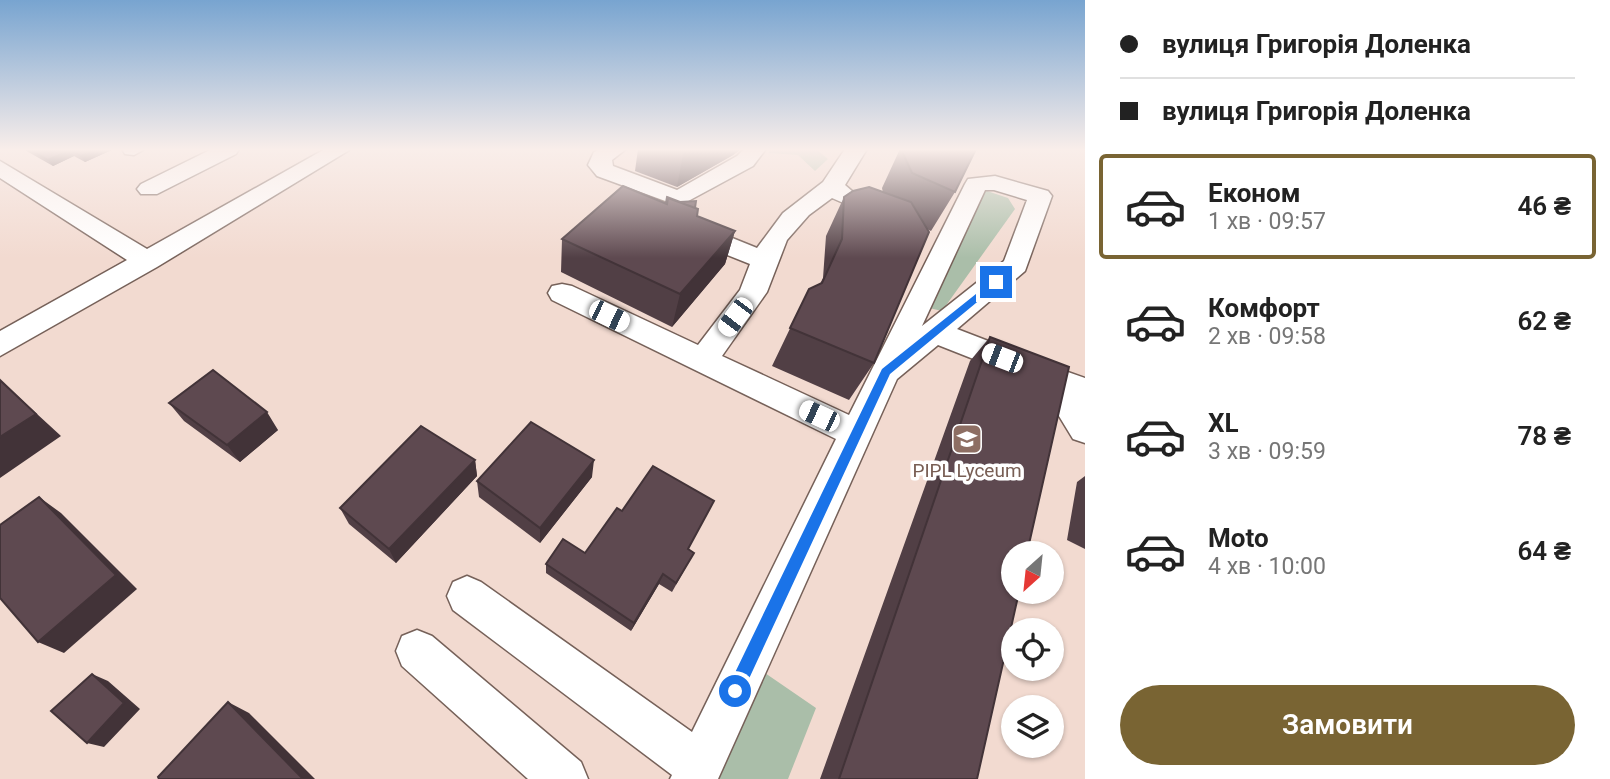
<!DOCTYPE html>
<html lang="uk">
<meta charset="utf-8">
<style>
:root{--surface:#fff;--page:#f2f2f2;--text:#222;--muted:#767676;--line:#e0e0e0;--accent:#796433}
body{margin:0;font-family:Roboto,sans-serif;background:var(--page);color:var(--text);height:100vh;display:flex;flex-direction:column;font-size:26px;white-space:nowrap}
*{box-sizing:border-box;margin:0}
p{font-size:23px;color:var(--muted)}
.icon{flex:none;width:38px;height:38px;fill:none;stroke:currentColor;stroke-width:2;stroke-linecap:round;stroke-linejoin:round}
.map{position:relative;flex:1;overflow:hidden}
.panel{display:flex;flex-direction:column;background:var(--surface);width:525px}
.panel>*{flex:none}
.hud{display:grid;align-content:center;height:154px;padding:0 35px;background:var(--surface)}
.needle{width:46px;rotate:207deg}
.tools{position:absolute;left:1001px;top:541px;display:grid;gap:14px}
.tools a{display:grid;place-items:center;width:63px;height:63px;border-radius:50%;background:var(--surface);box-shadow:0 2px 5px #0004;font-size:35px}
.end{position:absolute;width:32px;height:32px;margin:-16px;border:9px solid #1a73e8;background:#fff;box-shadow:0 0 0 4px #fff}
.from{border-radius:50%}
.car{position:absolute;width:21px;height:42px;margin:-21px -10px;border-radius:9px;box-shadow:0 0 5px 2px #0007;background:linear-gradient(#fff 24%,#345 0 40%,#fff 0 76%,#345 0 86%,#fff 0)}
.hud b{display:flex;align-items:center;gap:24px;height:66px;font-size:26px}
.hud b+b{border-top:2px solid var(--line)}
.hud i{width:18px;height:18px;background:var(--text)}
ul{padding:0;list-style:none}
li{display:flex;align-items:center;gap:21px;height:105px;margin:0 14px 10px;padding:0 21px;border:4px solid transparent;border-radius:7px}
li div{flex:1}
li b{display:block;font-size:26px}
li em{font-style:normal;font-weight:600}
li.current{border-color:var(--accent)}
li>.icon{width:63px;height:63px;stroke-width:1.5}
.primary-button{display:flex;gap:14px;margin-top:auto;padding:14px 35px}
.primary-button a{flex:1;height:80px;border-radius:42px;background:var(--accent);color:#fff;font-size:28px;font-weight:600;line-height:80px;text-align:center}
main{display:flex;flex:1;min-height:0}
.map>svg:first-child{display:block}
</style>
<main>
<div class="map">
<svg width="1085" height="779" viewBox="0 0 1085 779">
<rect width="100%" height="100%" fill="#f2dad0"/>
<!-- green -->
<path fill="#aabea9" d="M772 149H816L828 159 815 171 798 155 768 153Z
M984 190 1008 198 1015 209 942 311 929 308Z
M765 673 816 708 788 779H719Z"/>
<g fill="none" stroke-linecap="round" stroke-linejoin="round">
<!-- minor casing -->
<g stroke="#766159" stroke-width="3">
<path id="minor" d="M122 149H145L134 155 125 154Z
M212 149H239L236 154 157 194H141L137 189 141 184Z
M325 149H351L157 267 0 356V331L127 260 0 178V161L147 249Z
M600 149H626L612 160 613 166 677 190 737 156 744 149H766L753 166 679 206 597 176 588 165 594 152Z
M845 149H867L845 185 860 198 856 203 848 205 832 198 809 215 787 240 767 292 722 356 849 415 965 184 968 179 995 176 1048 191 1052 196 1025 271 957 329 1030 357 1034 365 1030 373 1019 377 938 345 897 379 718 779H670L672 775 453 610 447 596 453 582 467 576 481 582 692 732 836 439 552 300 548 293 552 286 562 284 572 286 698 345 740 290 750 264 682 237 679 231 682 225H700L757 248 783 213 823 182ZM985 190H994L1027 200 1004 261 922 326Z
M1065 371 1085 378V443L1073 439 1048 398 1054 374Z
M417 630 432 636 581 762 588 779H528L402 666 396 651 402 636Z"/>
</g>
<!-- minor -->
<use href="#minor" fill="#fff" fill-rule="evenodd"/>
</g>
<!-- wall -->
<path fill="#513f45" d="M23 149H114L85 162 74 156 53 166Z
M638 149H741L733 155 677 187 635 171Z
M900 149H976L955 192 931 231 927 229 874 363 849 400 772 366 809 289 820 284 823 278 826 236 844 197 883 193 882 188Z
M666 203 695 208 697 216 735 231 725 264 672 327 561 272 562 239Z
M990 337 977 779H820L970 361Z
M169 403 278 430 240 462 184 421Z
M475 460 477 476 396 563 349 524 340 508Z
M1085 476V549L1067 540 1077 482Z
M592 477 540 543 479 497 477 481Z
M689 550 694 553 672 592 659 584 631 631 546 573V564L585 553Z"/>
<!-- shaded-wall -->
<path fill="#423338" d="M96 149H114L85 162 81 156Z
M684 149H741L733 155 677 187Z
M70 150 74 156 53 166 48 160Z
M735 231 725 264 672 327 680 294Z
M0 380 61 436 0 478Z
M267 412 278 430 240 462 227 445Z
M475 460 477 476 396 563 389 549Z
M594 460 592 477 540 543V528Z
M39 497 61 513 137 589 64 653 38 642Z
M663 574 659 584 631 631 634 623Z
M92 674 108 681 140 709 104 747 87 743Z
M228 702 249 713 315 779H303Z"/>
<!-- building -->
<path fill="#5e4950" stroke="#423338" stroke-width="2" d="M29 149H96L81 156 70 150 48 160Z
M901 149H976L955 192 912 173Z
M623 186 667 204 668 198 698 209 697 216 735 231 680 294 562 239Z
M869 187 911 202 929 232 874 363 790 328 809 289 822 283 842 239 844 197 853 191Z
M667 197 680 202 696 201 695 208 668 198 666 203Z
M990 337 1069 367 1027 553H1013V592H1019L977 779H839Z
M213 370 267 412 227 445 169 403Z
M0 380 36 414 0 437Z
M531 422 594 460 540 528 477 481Z
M421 426 475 460 389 549 340 508Z
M653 466 714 501 688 549 694 553 676 583 663 574 634 623 546 564 563 539 585 553 617 508 622 511Z
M39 497 116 575 38 642 0 598V525Z
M92 674 124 703 87 743 51 711Z
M228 702 303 779H159L158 777Z"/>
<!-- sky -->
<linearGradient id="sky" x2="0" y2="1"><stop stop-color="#78a4d0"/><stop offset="0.58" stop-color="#f9eeea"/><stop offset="1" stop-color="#f9eeea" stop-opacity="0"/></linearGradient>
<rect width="1085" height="258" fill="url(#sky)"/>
<!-- route -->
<path fill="#1a73e8" d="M996 278 999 284 890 374 741 696H729V685L882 369Z"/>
<!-- icons -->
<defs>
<g id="school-square" transform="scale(1.575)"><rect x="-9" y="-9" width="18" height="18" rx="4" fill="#8d6e63" stroke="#fff"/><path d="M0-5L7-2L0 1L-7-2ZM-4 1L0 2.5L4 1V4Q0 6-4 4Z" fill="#fff"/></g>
</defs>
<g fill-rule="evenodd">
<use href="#school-square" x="967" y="439"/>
</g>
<g text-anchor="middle" stroke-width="7" stroke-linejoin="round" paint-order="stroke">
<!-- education labels -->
<g font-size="19" fill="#785e54" stroke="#fff">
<text x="967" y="477">PIPL Lyceum</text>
</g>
</g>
</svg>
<div class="tools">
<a><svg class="needle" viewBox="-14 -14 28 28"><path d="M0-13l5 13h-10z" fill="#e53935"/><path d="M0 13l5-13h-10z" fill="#767676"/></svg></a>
<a><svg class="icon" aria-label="locate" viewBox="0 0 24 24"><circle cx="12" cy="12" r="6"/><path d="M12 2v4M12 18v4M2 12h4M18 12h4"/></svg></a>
<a><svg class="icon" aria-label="layers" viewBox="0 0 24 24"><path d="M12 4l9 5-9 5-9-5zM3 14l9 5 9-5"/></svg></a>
</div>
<i class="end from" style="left:735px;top:691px"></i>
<i class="end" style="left:996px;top:282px"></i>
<i class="car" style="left:609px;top:316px;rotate:116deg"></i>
<i class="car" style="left:735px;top:317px;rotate:217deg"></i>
<i class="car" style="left:1002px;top:358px;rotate:291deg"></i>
<i class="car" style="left:819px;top:416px;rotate:295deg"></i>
</div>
<section class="panel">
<div class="hud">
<b><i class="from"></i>вулиця Григорія Доленка</b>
<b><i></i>вулиця Григорія Доленка</b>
</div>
<ul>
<li class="current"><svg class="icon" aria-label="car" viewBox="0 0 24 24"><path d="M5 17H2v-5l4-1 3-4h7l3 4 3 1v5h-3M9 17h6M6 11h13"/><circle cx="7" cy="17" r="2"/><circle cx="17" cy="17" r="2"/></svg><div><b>Економ</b><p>1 хв · 09:57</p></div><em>46 ₴</em></li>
<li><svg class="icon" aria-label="car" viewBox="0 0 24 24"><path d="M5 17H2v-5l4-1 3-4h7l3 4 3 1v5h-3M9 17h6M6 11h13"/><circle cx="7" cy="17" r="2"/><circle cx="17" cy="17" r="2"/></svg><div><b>Комфорт</b><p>2 хв · 09:58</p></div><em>62 ₴</em></li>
<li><svg class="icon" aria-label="car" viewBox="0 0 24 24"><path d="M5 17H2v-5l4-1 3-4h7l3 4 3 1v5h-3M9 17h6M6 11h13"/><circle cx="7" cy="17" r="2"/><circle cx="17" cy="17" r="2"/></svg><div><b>XL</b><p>3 хв · 09:59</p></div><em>78 ₴</em></li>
<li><svg class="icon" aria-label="car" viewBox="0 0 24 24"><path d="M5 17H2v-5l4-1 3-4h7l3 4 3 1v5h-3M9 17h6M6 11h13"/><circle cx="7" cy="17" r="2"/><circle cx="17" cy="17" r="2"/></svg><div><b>Moto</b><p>4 хв · 10:00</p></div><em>64 ₴</em></li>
</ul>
<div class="primary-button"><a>Замовити</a></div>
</section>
</main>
